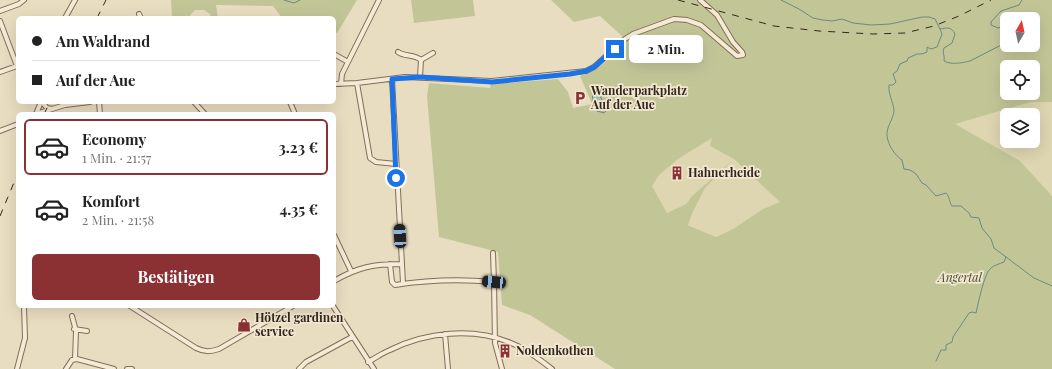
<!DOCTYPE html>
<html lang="de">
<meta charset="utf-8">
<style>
:root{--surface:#fff;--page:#f2f2f2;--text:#222;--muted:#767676;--line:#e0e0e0;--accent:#8b3033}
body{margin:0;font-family:"Playfair Display",serif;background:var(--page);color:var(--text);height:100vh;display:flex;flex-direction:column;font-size:15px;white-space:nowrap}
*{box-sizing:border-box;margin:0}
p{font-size:13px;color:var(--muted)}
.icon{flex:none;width:22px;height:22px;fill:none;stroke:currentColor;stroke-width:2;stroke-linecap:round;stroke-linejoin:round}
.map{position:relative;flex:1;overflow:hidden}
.sheet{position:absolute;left:16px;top:112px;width:320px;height:196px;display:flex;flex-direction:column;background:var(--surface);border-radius:6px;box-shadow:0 4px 16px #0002}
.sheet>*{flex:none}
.banner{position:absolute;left:16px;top:16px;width:320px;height:88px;border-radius:6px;box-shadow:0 4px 16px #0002;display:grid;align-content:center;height:88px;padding:0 16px;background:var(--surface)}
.needle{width:26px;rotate:9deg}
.buttons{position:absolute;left:1000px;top:12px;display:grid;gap:8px}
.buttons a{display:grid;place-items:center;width:40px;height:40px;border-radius:6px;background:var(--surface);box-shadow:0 4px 16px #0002;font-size:20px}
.end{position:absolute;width:18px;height:18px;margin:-9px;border:5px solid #1a73e8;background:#fff;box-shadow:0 0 0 2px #fff}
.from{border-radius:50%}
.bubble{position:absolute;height:28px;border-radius:6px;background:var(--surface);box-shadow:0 4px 16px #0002;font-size:13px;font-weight:700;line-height:28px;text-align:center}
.car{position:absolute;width:12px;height:24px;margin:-12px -6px;border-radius:5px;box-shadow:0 0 3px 1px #0007;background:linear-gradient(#222 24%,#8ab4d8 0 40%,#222 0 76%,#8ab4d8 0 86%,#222 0)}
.banner b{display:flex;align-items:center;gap:14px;height:38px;font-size:15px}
.banner b+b{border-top:1px solid var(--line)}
.banner i{width:10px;height:10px;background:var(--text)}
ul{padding:7px 0 0;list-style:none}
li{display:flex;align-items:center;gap:12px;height:56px;margin:0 8px 6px;padding:0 8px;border:2px solid transparent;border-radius:6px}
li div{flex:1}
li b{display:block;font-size:15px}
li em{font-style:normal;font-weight:700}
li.current{border-color:var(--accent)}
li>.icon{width:36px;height:36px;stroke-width:1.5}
.button{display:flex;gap:8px;margin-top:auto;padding:8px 16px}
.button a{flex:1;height:46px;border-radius:6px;background:var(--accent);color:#fff;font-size:16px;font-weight:700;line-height:46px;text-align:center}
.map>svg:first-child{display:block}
</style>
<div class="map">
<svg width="1052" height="369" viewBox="0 0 1052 369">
<rect width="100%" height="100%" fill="#e9ddc1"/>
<!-- farmland -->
<path fill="#ded6b0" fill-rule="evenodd" d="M1031 102H1052V196L954 124ZM1007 115H1033V141H1007Z
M713 137 780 202 763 209 733 229 716 237 688 224 705 188 729 164 692 196 686 204 667 213 652 186 658 175 678 159Z"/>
<!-- green -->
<path fill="#c2c697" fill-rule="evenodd" d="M171 0H357L337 33 334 32V18H282L273 6 216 5 218 18H211L210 14 204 10H195L190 15 191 18H172Z
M411 0H473L475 16 414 23Z
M551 0H1052V102H1031L955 124 1020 161 1052 196V369H615L530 315 502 305 498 252 439 237 427 96 429 83 490 88 491 84 558 79 568 92 573 108 592 104 580 76C598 70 610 58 624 46L627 41 644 32 624 38 600 16 574 22ZM1007 19H1033V45H1007ZM1007 67H1033V93H1007ZM712 138 710 146 734 159 692 196 686 204 667 213 652 186 659 175 678 159ZM734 159 780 202 763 209 733 229 716 237 688 225 693 212 705 188Z"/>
<!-- water -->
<path fill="#a4bcb4" stroke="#6c8981" d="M595 89C601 93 603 104 606 111L604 113 597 111 593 101 592 90Z"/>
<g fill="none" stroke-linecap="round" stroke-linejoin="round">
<!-- stream -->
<path stroke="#6c8981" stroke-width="1" d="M284 0 294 3 300 0
M781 0 799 9 813 18 823 20 832 21 842 19 853 23 871 25 890 24 922 17H929L935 19 940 29C947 28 951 26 955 34L952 43 944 48C942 52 945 56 944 61 951 65 962 63 970 61L1007 42
M1007 25 998 28 991 25V22L1001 11 1019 5 1022 0
M940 29 942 34 937 47 931 49 927 47V52L922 54H917L908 58 907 61 900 64 897 71 893 74 896 82 893 85H889C888 94 893 101 894 110 894 116 890 122 888 128 884 139 893 154 902 160L904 169 910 170 916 174 922 183 926 185 936 196 946 193C950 197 949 202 952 206H961L969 213 971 217 979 218 982 228 991 239 994 248 1034 278 1052 286
M936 361 941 350H946V345L952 342 953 337 969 313 972 312 976 313C978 304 984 275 990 269 994 265 999 264 1004 262L1006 257"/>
<!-- minor casing -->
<g stroke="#816e5a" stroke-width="6">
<path id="minor" d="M0 11 19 4 24 0
M139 14 141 18
M65 18 75 0
M0 21 17 66 0 72
M398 52C405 57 414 54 421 60
M334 54 348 62
M420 77 421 60 433 53
M392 79 403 283
M357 83 370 158 376 162 396 164
M334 84 357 83 405 77 492 81 586 71 594 67 625 39 633 34 674 19 687 20 701 25 737 56 743 55 742 52 733 42 717 15 700 0
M341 84 342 74 379 0
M42 102 47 108 52 109
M99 102 100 114
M194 102 205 114
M290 102 295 114
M36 114 65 105 90 102
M36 114 41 102
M0 131 18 124
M334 235 351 271
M493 253 494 282
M390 264 392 282 395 285C428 280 460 279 494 282L495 343 502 369
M334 281C358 267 374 264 401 264
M130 306 196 348C204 352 210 352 219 349L293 306
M333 306 374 369
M72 316 76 331 75 359
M74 329 87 331
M445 334 448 369
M368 362C376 358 382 353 390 350 426 332 473 327 511 343 526 349 539 359 552 369
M17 369 25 338 24 306
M66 369 72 360 77 359 114 369
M127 369H132
M299 369 306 362 352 337"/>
</g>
<!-- minor -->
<use href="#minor" stroke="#f5ead4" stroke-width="4"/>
<!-- rail -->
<path stroke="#32271d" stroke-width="1" stroke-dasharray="7 7" stroke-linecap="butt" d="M678 0 774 26 819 31 873 34 905 33 934 26 959 16 991 0
M97 18 106 0
M44 114 50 102
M0 216 18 173"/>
</g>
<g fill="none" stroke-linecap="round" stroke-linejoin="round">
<!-- route -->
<path stroke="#1a73e8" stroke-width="5" d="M396 178 392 79 420 77 492 82 570 74 586 71 594 67 615 49"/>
</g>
<!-- icons -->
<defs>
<g id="parking-bare" transform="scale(1.08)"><path d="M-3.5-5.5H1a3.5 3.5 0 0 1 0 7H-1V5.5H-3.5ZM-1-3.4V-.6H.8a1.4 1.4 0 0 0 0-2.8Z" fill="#8b3033" stroke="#f2e7d0" stroke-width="2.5" paint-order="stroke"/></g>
<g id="building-bare" transform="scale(1.08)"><path d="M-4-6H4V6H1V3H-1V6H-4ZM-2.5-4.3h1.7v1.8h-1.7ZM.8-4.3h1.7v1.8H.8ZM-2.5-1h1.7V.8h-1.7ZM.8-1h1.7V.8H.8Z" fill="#8b3033" stroke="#f2e7d0" stroke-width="2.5" paint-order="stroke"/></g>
<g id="shop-bare" transform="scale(1.08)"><path d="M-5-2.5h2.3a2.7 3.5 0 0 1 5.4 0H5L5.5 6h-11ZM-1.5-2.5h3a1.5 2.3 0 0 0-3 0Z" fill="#8b3033" stroke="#f2e7d0" stroke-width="2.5" paint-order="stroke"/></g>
</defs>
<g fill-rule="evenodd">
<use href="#parking-bare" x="580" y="98"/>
<use href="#building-bare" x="677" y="173"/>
<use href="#shop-bare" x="244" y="325"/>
<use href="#building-bare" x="505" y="351"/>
</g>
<g text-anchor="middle" stroke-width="3.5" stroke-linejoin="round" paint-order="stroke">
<!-- poi labels -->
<g font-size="12" font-weight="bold" fill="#32271d" stroke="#f2e7d0" text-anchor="start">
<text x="591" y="95">Wanderparkplatz<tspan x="591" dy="14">Auf der Aue</tspan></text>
<text x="688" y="177">Hahnerheide</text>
<text x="255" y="322">Hötzel gardinen<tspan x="255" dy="14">service</tspan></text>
<text x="516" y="355">Noldenkothen</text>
</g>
<!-- park labels -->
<g font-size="12" font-style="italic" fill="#444d26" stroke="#f2e7d0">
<text x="960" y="282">Angertal</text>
</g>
</g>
</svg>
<div class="buttons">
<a><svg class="needle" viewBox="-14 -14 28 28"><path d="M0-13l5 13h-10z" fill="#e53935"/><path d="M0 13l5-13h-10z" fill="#767676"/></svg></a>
<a><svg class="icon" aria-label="locate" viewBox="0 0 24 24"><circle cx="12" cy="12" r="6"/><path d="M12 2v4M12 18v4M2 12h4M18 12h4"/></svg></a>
<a><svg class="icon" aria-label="layers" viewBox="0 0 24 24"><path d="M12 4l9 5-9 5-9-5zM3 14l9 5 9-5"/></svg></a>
</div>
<i class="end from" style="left:396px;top:178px"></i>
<i class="end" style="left:615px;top:49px"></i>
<div class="bubble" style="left:629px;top:35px;width:74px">2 Min.</div>
<i class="car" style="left:400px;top:236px;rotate:357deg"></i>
<i class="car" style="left:494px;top:282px;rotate:275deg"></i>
<div class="banner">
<b><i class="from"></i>Am Waldrand</b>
<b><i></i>Auf der Aue</b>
</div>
<section class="sheet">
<ul>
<li class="current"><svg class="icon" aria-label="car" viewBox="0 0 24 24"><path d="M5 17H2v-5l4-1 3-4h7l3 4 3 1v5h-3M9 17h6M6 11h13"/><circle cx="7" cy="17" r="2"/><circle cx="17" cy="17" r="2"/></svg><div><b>Economy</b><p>1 Min. · 21:57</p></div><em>3.23 €</em></li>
<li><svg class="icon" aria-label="car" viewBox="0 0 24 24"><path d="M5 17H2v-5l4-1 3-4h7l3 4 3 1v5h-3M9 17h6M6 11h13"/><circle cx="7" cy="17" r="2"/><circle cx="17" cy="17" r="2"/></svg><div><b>Komfort</b><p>2 Min. · 21:58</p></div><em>4.35 €</em></li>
</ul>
<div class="button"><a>Bestätigen</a></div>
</section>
</div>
